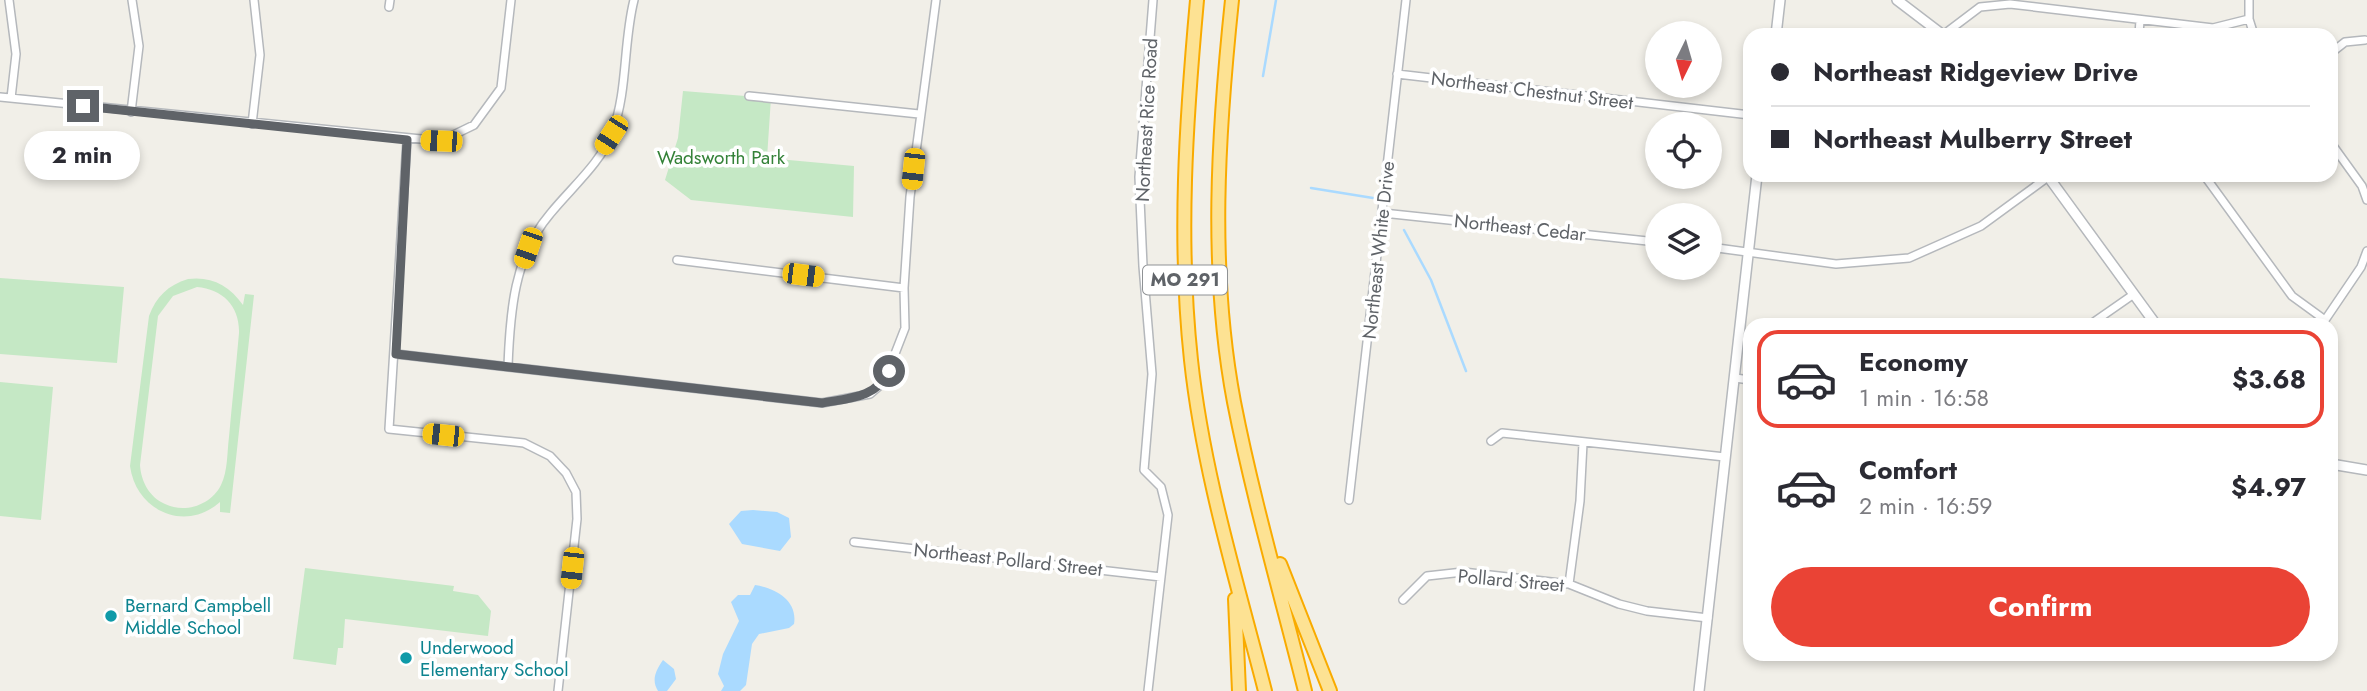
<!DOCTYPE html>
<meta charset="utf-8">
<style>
:root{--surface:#fff;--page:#f7f7f7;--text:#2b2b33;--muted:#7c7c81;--line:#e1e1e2;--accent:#ea4335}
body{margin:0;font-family:Jost,sans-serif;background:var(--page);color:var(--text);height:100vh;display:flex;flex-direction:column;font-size:26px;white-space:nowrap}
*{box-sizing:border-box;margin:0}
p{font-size:23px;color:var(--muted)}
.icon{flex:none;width:38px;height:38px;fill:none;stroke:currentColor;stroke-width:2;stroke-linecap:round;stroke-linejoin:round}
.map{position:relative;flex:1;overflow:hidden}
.drawer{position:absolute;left:1743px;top:318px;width:595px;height:343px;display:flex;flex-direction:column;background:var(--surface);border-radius:21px;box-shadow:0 4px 10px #0003}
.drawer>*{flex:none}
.banner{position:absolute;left:1743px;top:28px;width:595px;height:154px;border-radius:21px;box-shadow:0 4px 10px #0003;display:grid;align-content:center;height:154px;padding:0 28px;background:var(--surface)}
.needle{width:46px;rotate:185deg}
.tools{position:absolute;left:1645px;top:21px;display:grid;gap:14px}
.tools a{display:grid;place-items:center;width:77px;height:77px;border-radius:50%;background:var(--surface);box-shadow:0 4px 10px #0003;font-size:35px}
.end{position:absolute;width:32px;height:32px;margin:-16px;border:9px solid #5f6368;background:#fff;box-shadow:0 0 0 4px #fff}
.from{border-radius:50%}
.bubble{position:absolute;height:49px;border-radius:24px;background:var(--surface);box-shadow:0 4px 10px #0003;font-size:23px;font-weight:700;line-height:49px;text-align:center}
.car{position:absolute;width:21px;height:42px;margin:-21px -10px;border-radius:9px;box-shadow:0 0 5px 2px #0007;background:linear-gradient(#f5c518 24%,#345 0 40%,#f5c518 0 76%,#345 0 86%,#f5c518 0)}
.banner b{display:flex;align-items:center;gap:24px;height:66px;font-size:26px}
.banner b+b{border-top:2px solid var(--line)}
.banner i{width:18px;height:18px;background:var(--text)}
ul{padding:12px 0 0;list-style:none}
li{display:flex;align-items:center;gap:21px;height:98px;margin:0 14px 10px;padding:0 14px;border:4px solid transparent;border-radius:21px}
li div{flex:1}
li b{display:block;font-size:26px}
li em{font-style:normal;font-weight:700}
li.selected{border-color:var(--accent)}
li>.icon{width:63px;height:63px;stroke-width:1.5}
.action{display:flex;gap:14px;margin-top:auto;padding:14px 28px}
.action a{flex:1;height:80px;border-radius:42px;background:var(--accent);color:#fff;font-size:28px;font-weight:700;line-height:80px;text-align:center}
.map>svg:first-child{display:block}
</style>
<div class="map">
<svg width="2367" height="691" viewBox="0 0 2367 691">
<rect width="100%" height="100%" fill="#f1efe8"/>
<!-- green -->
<path fill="#c5e8c5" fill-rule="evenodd" d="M683 91 771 98 767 158 854 166 853 217 691 200 665 180 678 138Z
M0 278 124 287 117 363 0 354Z
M188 279C211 276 229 285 243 305L245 294 254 295 230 513 220 512V502C185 533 136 511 130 466L149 316C156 297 168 285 188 279ZM197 287C223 289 240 307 239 333 236 368 232 402 229 437 227 452 228 471 221 485 211 505 185 514 165 504 149 497 141 481 140 465L158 316 173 296Z
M0 382 53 387 41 520 0 516Z
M305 568 454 586 453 591 478 595 491 611 488 636 345 619 343 648H338L336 665 293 659Z"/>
<!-- water -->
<path fill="#aadaff" d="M753 510 777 512 789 518 791 537 780 551 742 544 729 524 741 511Z
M755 585C775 588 798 600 794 624L789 628 759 634 752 644 746 685 740 691H721L724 686 718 674 723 654 739 621 731 602 738 595H750Z
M663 660 674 669 676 679 667 691H658C651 680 656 670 663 660Z"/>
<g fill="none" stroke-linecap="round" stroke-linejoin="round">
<!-- stream -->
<path stroke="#aadaff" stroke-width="2.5" d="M1263 76 1276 0
M1311 188 1373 198
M1404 230 1431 280 1466 371"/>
<!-- minor casing -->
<g stroke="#b5b8bc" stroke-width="10">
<path id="minor" d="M9 0 16 54 11 98
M2249 0V19L2254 35
M389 7 390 0
M1943 35 1980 7 2010 4 2213 28 2249 19
M2139 35 2140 20
M2331 53 2345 42 2365 40
M1397 74 1750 115
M749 96 919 114
M0 97 441 141 474 125 501 88 511 0
M131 112 139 46 132 0
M252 124 260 55 254 0
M407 140 389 429 524 443 550 456 566 473 576 492 577 519 558 691
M2331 143 2362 186 2367 200
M2204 175 2292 296 2325 320
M1383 213 1657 242
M1710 247 1836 264 1909 258 1981 226 2048 177
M677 260 904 288
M2088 326 2134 294
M2321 326 2361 267 2367 251
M396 354 822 403 870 394 884 382 905 328 904 288 910 197 936 0
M508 366C510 313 514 256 550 214 570 189 601 163 612 133 628 91 623 43 634 0
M1735 378 1750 380
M1491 441 1502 433 1725 457
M1349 500 1406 0
M854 542 1161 577
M1569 584 1580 501 1583 443
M1403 600 1427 576 1463 572 1569 584 1619 604 1647 611 1708 618
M1148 691 1168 515 1161 487 1144 470 1152 374 1143 266 1139 177 1153 0"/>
</g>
<!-- tertiary casing -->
<g stroke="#b5b8bc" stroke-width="12">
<path id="tertiary" d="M1897 0 1943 35
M1776 35 1780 0
M2047 175 2157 326
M2331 464 2367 470
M1699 691 1757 175"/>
</g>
<!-- motorway casing -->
<g stroke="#f9ab00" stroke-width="16">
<path id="motorway" d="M1197 0C1186 121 1178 239 1191 360 1203 472 1237 582 1265 691
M1232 0C1218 133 1209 270 1234 402 1253 499 1281 595 1305 691
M1280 564 1330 691
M1235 599 1239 691"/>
</g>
<!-- minor -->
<use href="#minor" stroke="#fff" stroke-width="7"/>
<!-- tertiary -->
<use href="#tertiary" stroke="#fff" stroke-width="9"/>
<!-- motorway -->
<use href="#motorway" stroke="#fde293" stroke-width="12"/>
</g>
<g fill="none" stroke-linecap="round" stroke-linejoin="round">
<!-- route -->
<path stroke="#5f6368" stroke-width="9" d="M83 106 407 140 396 354 822 403C850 398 876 398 889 371"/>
</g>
<!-- markers -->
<g fill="#0f9aa8" stroke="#fff" stroke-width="2.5">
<circle cx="111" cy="616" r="7"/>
<circle cx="406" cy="658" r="7"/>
</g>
<g text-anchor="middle" stroke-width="7" stroke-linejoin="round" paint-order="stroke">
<!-- shield labels -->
<rect fill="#fff" stroke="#8f9295" stroke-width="2" x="1143" y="265.5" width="84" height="29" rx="5"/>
<g font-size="18" font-weight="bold" fill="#5f6368">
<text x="1185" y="286">MO 291</text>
</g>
<!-- street labels -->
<g font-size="19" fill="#5f6368" stroke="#fff">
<text transform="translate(1532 90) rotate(7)" y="7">Northeast Chestnut Street</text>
<text transform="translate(1146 120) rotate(-87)" y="7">Northeast Rice Road</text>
<text transform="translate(1520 227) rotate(6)" y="7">Northeast Cedar</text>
<text transform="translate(1378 250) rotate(-84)" y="7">Northeast White Drive</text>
<text transform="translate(1008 559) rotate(6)" y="7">Northeast Pollard Street</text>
<text transform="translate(1511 580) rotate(5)" y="7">Pollard Street</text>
</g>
<!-- park labels -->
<g font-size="19" fill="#348238" stroke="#fff">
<text x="721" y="164">Wadsworth Park</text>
</g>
<!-- culture labels -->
<g font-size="19" fill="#0d838f" stroke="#fff" text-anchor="start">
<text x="125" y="612">Bernard Campbell<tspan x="125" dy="22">Middle School</tspan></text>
<text x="420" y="654">Underwood<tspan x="420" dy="22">Elementary School</tspan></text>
</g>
</g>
</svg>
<div class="tools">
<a><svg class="needle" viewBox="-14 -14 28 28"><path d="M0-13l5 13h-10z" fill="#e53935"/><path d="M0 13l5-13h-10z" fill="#7c7c81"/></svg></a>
<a><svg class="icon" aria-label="locate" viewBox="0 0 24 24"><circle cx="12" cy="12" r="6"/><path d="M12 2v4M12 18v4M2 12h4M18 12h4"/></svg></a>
<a><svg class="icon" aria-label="layers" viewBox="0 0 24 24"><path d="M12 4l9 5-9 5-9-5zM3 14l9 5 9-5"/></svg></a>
</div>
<i class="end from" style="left:889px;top:371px"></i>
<i class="end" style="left:83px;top:106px"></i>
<div class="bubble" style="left:24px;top:131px;width:116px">2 min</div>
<i class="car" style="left:611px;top:135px;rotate:213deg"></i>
<i class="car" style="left:441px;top:141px;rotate:272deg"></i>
<i class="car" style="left:913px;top:169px;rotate:186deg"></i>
<i class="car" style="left:528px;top:248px;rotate:199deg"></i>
<i class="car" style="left:803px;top:275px;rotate:97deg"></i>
<i class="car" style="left:443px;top:435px;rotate:276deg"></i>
<i class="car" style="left:572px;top:568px;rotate:186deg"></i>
<div class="banner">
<b><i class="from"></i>Northeast Ridgeview Drive</b>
<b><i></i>Northeast Mulberry Street</b>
</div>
<section class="drawer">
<ul>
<li class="selected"><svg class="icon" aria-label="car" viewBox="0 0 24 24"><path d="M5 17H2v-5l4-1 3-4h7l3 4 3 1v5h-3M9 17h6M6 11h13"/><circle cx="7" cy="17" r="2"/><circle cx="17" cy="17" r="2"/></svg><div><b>Economy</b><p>1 min · 16:58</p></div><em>$3.68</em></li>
<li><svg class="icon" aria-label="car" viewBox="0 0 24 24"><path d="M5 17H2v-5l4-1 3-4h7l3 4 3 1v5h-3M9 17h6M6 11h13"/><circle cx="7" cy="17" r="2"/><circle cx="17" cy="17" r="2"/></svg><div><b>Comfort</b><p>2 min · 16:59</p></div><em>$4.97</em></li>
</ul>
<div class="action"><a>Confirm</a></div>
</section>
</div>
